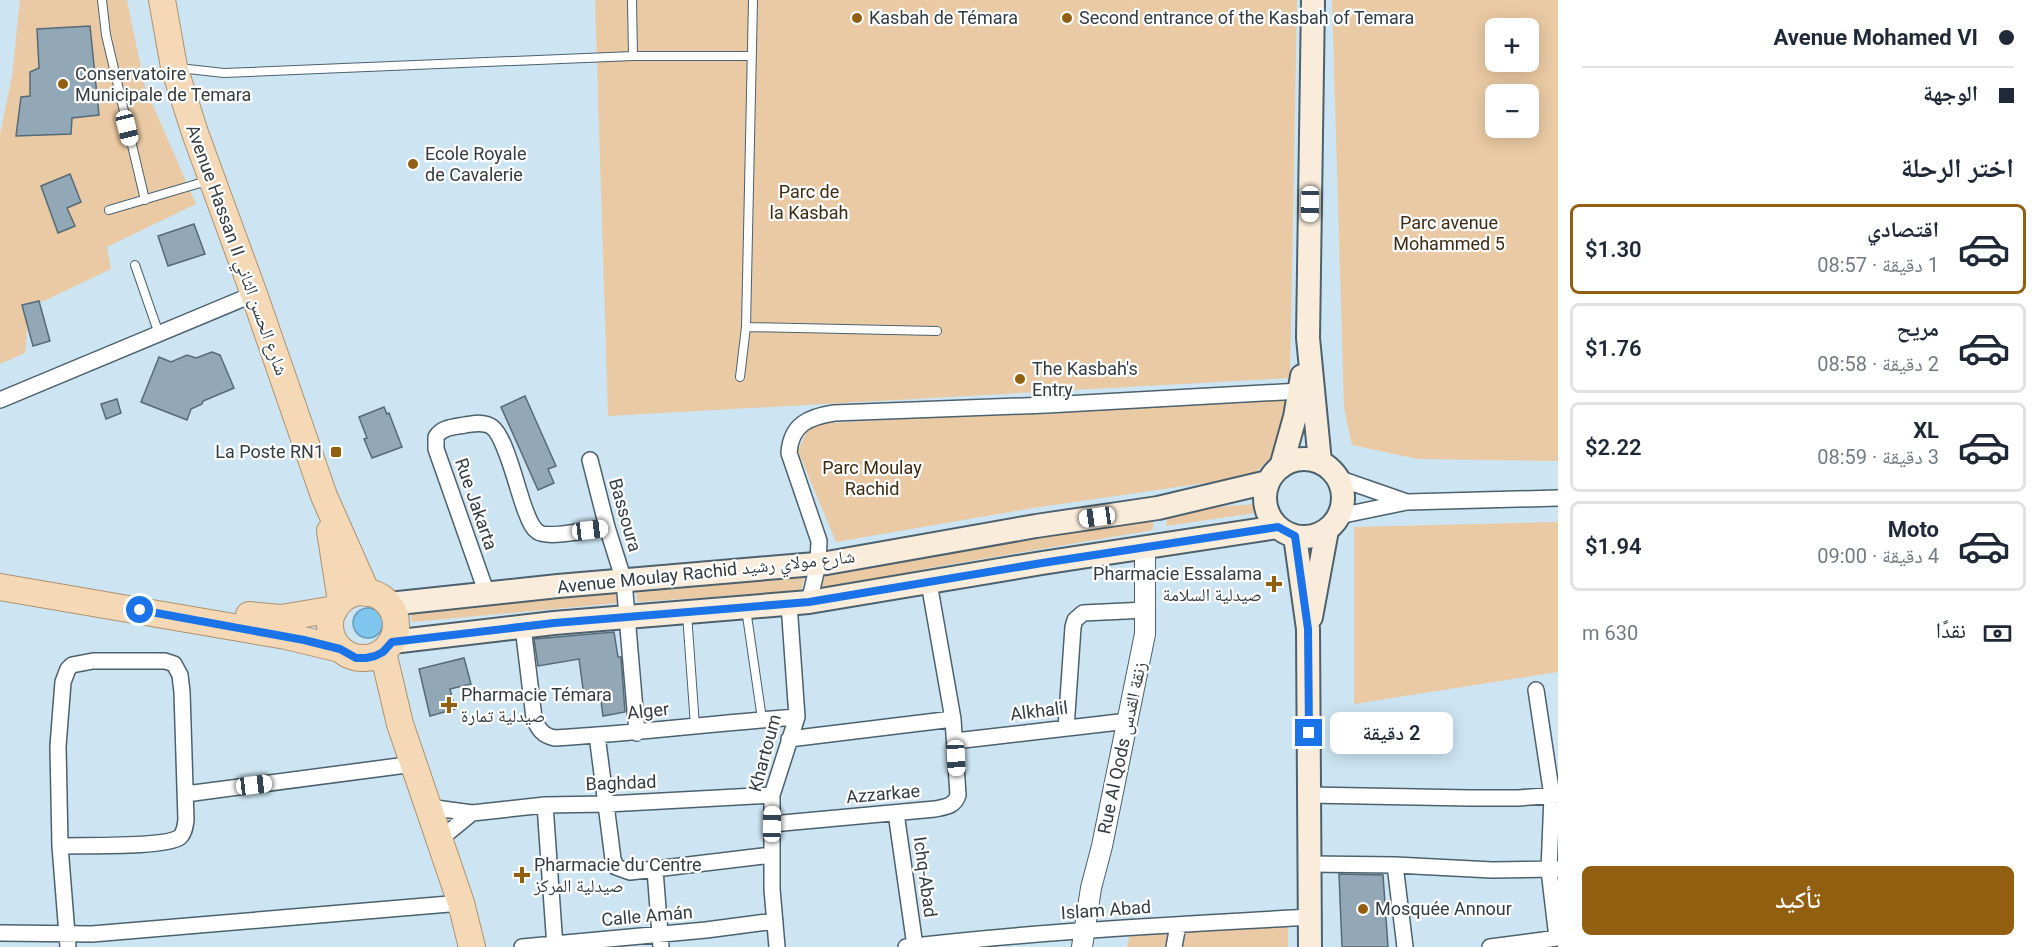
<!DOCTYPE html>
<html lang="ar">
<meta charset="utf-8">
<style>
:root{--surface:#fff;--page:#f6f6f7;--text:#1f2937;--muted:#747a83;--line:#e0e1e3;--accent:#925f10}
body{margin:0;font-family:Roboto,"Noto Naskh Arabic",sans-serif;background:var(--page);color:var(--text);direction:rtl;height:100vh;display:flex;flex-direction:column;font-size:22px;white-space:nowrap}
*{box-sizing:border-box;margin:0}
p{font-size:20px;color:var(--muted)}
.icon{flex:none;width:33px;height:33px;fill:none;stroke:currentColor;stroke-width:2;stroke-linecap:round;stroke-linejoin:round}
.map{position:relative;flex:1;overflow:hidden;direction:ltr}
.drawer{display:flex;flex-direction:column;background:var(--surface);width:480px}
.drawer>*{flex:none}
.guide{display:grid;align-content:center;height:132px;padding:0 24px;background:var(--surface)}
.buttons{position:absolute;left:1485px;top:18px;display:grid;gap:12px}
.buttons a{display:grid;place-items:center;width:54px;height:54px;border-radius:9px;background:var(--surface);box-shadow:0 3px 15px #0003;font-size:30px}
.end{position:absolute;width:27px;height:27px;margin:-14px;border:8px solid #1a73e8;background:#fff;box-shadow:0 0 0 3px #fff}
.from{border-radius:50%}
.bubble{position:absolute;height:42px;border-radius:9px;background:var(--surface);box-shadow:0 3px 15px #0003;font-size:20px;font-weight:600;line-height:42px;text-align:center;direction:rtl}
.car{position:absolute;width:18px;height:36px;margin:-18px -9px;border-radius:8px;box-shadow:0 0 4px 2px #0007;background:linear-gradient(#fff 24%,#345 0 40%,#fff 0 76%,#345 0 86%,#fff 0)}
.guide b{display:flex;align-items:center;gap:21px;height:57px;font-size:22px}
.guide b+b{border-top:2px solid var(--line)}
.guide i{width:15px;height:15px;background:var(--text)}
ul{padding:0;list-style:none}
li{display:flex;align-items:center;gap:18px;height:90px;margin:0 12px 9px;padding:0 12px;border:3px solid var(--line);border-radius:9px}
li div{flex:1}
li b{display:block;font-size:22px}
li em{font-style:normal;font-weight:600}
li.on{border-color:var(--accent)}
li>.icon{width:54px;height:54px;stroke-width:1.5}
h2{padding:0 24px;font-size:27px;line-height:72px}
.pay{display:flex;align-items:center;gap:15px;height:66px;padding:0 24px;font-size:22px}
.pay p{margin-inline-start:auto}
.primary-button{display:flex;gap:12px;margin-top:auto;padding:12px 24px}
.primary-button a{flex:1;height:69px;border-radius:9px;background:var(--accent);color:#fff;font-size:24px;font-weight:600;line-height:69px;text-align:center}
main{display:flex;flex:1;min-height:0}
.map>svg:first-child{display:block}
</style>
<main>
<section class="drawer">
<div class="guide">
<b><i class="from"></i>Avenue Mohamed VI</b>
<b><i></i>الوجهة</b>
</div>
<h2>اختر الرحلة</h2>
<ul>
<li class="on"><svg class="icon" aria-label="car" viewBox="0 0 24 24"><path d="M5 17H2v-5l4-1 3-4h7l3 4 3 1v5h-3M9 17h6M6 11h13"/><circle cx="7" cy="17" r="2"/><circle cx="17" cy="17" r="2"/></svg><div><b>اقتصادي</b><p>1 دقيقة · 08:57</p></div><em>$1.30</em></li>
<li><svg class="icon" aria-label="car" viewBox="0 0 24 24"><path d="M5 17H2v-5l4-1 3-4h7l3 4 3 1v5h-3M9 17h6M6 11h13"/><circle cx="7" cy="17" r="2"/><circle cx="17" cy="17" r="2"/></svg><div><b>مريح</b><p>2 دقيقة · 08:58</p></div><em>$1.76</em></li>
<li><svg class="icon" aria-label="car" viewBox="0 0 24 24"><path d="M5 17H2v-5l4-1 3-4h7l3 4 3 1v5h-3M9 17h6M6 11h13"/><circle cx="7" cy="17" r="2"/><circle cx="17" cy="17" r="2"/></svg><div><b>XL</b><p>3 دقيقة · 08:59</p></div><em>$2.22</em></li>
<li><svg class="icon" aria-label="car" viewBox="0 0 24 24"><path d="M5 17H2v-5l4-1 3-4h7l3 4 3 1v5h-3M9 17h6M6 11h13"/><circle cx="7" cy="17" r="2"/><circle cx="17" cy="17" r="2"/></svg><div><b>Moto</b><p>4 دقيقة · 09:00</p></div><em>$1.94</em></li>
</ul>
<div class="pay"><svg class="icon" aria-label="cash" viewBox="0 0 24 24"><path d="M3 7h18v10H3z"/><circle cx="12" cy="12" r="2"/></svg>نقدًا<p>630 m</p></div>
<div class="primary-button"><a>تأكيد</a></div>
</section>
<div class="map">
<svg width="1558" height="947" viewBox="0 0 1558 947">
<rect width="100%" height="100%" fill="#cde5f3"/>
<!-- green -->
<path fill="#eacaa4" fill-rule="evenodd" d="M20 0H127L145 87 196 204 107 247 111 269 29 308 25 353 0 364V135L12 76Z
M595 0H1297L1290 378 608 416Z
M1332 0H1558V461L1418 459 1352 445 1344 408ZM1496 28H1528V62H1496ZM1496 94H1528V128H1496Z
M1293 397 1286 442 1253 476 1033 508 836 542 798 451 810 424Z
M1255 504V513L1166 526 1169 511Z
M1153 515V530L935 567 816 592 824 571Z
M1558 522V672L1354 704V527Z
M805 575 801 591 637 602 636 587Z
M618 587V603L412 622 410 607Z
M1288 923V947H1127L1130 934Z"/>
<!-- water -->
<path fill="#7ec6ee" stroke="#689dba" stroke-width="1.5" d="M353 623a15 15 0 1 1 30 0a15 15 0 1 1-30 0Z"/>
<!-- building -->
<path fill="#92a8b6" stroke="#556a76" stroke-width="1.5" d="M90 26 99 115 72 118 71 134 16 136 21 97 30 96V72L39 68 37 29Z
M70 174 81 202 67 208 75 226 58 233 41 186Z
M194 224 205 254 168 266 158 236Z
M39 301 50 341 33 346 22 305Z
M212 352 220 355 234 388 203 401 202 404 191 409 187 420 141 402 159 357 171 362 187 355 196 358Z
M525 396 556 466 548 469 554 483 538 490 501 407Z
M117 399 121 413 106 419 101 404Z
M384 407 387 414 389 413 402 447 372 458 364 439 367 438 359 417Z
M614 632 618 657H621L625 712 603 716 600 694 584 696 579 659 538 666 534 639Z
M464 658 471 684 450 689 455 709 430 716 419 669Z
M1339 874 1383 875 1388 947H1342Z"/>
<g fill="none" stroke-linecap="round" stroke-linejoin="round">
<!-- service casing -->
<g stroke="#4c616d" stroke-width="10">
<path id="service" d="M102 0 106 35 145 200
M632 0 633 56
M179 68 224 73 633 56H752
M109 210 207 181
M135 265 159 334
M746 327 937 331
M740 377 746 327 753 0
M746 609 762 719
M687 614 695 726"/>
</g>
<!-- minor casing -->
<g stroke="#4c616d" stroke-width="18">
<path id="minor" d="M0 400 254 294
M590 460 607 527 624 581 637 733
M1338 478 1407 502
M1339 516 1407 502 1558 498
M487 594 436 449V437C442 427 454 427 465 425 473 424 484 421 492 427 506 437 518 493 526 512 529 519 531 527 538 532 548 539 593 529 607 527
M809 602 818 564 819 541 789 453C791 424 809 417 834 413L1047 405 1300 391
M523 627 534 718C538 729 543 736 555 738 636 733 716 723 797 717
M1536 690 1552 796 1549 870 1557 938
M1066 728 1073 627 1075 620 1083 613 1146 610
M597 735 613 859 616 867 630 872 771 855
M789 739 953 719
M955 741 1128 721
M186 794 414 764
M1309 795 1470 798H1518L1558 795
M545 805 555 947
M428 807 472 813 545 805 607 804 772 795
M896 813 915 946
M772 824 935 809C945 807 955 806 958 795L953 719 929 583
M439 840 472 813
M60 846C82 845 166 848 180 837 185 832 185 826 186 820L182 692 180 675 174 664 165 661H93L72 665 68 669 63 682 58 746 60 846 68 947
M1309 864 1395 865 1492 870 1557 869
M1395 865 1405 947
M655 870 661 947
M0 933 92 934 461 903
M522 947 706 930 775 921
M777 947 772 889V795L797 717 789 604
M906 947C1040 931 1175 925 1310 917
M1174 947 1178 925
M1490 947 1558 938"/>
</g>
<!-- tertiary casing -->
<g stroke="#4c616d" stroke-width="22">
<path id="tertiary" d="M1082 947 1091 888 1102 846 1145 634V547"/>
</g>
<!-- secondary casing -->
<g stroke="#4c616d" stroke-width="26">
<path id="secondary" d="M1313 0 1308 338 1320 462
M1265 498a39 39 0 1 1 78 0a39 39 0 1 1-78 0Z
M1281 467 1295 417 1302 376
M1295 536 1308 629 1310 947
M389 604 558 586 827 563 1036 526 1158 508 1268 482
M1311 617 1327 530
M392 642 554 623 809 602 1042 563 1278 527"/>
</g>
<!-- primary casing -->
<g stroke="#ad916e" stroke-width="28">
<path id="primary" d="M162 0 174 67 195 133 254 294 324 496 367 593
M330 531 341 601
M0 587 286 636 340 649
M330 625a33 33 0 1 1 66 0a33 33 0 1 1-66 0Z
M249 615 281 618 335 609
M383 652 400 724 461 903 472 947"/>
</g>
<!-- service -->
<use href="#service" stroke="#fff" stroke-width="8"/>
<!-- minor -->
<use href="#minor" stroke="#fff" stroke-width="15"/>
<!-- tertiary -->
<use href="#tertiary" stroke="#fff" stroke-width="20"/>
<!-- secondary -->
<use href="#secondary" stroke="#faecdb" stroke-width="22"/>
<!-- primary -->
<use href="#primary" stroke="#f5d9b6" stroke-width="26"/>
</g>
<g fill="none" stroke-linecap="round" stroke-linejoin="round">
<!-- route -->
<path stroke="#1a73e8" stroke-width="8" d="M140 610 304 640 340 649 356 658H366L375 656 383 652 392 642 554 623 809 602 1042 563 1278 527 1295 536 1308 629 1309 733"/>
</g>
<!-- markers -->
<g fill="#925f10" stroke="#fff" stroke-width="2">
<circle cx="857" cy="18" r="6"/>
<circle cx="1067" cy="18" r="6"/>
<circle cx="63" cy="84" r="6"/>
<circle cx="413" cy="164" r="6"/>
<circle cx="1020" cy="379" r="6"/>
<rect x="330" y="446" width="12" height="12" rx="3"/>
<path d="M1271 575h6v6h6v6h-6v6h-6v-6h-6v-6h6z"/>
<path d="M446 696h6v6h6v6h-6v6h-6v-6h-6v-6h6z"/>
<path d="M519 866h6v6h6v6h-6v6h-6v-6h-6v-6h6z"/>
<circle cx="1363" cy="909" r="6"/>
</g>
<g text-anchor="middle" stroke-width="4.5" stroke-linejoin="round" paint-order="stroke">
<!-- poi labels -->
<g font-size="18" fill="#333c41" stroke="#fff" text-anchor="start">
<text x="869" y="24">Kasbah de Témara</text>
<text x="1079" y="24">Second entrance of the Kasbah of Temara</text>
<text x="75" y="80">Conservatoire<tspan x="75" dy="21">Municipale de Temara</tspan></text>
<text x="425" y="160">Ecole Royale<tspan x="425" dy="21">de Cavalerie</tspan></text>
<text x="1032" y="375">The Kasbah's<tspan x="1032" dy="21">Entry</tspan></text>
<text x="324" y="458" text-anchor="end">La Poste RN1</text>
<text x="1262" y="580" text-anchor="end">Pharmacie Essalama<tspan x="1262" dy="21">صيدلية السلامة</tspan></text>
<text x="461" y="701">Pharmacie Témara<tspan x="461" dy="21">صيدلية تمارة</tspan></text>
<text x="534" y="871">Pharmacie du Centre<tspan x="534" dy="21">صيدلية المركز</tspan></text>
<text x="1375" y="915">Mosquée Annour</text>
</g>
<!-- park labels -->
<g font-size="18" fill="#3e2a10" stroke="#fff">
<text x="809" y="198">Parc de<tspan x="809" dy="21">la Kasbah</tspan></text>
<text x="1449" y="229">Parc avenue<tspan x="1449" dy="21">Mohammed 5</tspan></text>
<text x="872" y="474">Parc Moulay<tspan x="872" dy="21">Rachid</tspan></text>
</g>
<!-- street labels -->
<g font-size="18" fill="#333c41" stroke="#fff">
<text transform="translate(237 250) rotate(70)" y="6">Avenue Hassan II شارع الحسن الثاني</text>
<text transform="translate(476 504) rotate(71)" y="6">Rue Jakarta</text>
<text transform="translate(625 515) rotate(74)" y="6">Bassoura</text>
<text transform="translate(706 572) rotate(-6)" y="6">Avenue Moulay Rachid شارع مولاي رشيد</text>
<text transform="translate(648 711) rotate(-6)" y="6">Alger</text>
<text transform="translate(1039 711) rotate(-7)" y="6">Alkhalil</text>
<text transform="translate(1122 748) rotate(-78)" y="6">Rue Al Qods زنقة القدس</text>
<text transform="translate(765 753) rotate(-75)" y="6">Khartoum</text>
<text transform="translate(621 783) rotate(-2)" y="6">Baghdad</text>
<text transform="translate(883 794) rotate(-5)" y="6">Azzarkae</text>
<text transform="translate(925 877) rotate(82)" y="6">Ichq-Abad</text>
<text transform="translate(1106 910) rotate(-4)" y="6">Islam Abad</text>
<text transform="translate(647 916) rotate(-5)" y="6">Calle Amán</text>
</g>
</g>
</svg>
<div class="buttons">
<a>+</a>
<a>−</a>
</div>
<i class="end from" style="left:140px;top:610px"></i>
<i class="end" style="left:1309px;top:733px"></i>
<div class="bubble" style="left:1330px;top:712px;width:123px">2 دقيقة</div>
<i class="car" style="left:127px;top:128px;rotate:166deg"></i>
<i class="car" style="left:1310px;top:204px;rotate:181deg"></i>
<i class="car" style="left:1097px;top:517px;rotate:262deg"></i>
<i class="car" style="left:590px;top:530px;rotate:83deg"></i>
<i class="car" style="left:956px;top:758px;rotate:177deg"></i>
<i class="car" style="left:254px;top:785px;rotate:83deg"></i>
<i class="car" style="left:772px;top:824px;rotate:1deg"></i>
</div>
</main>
